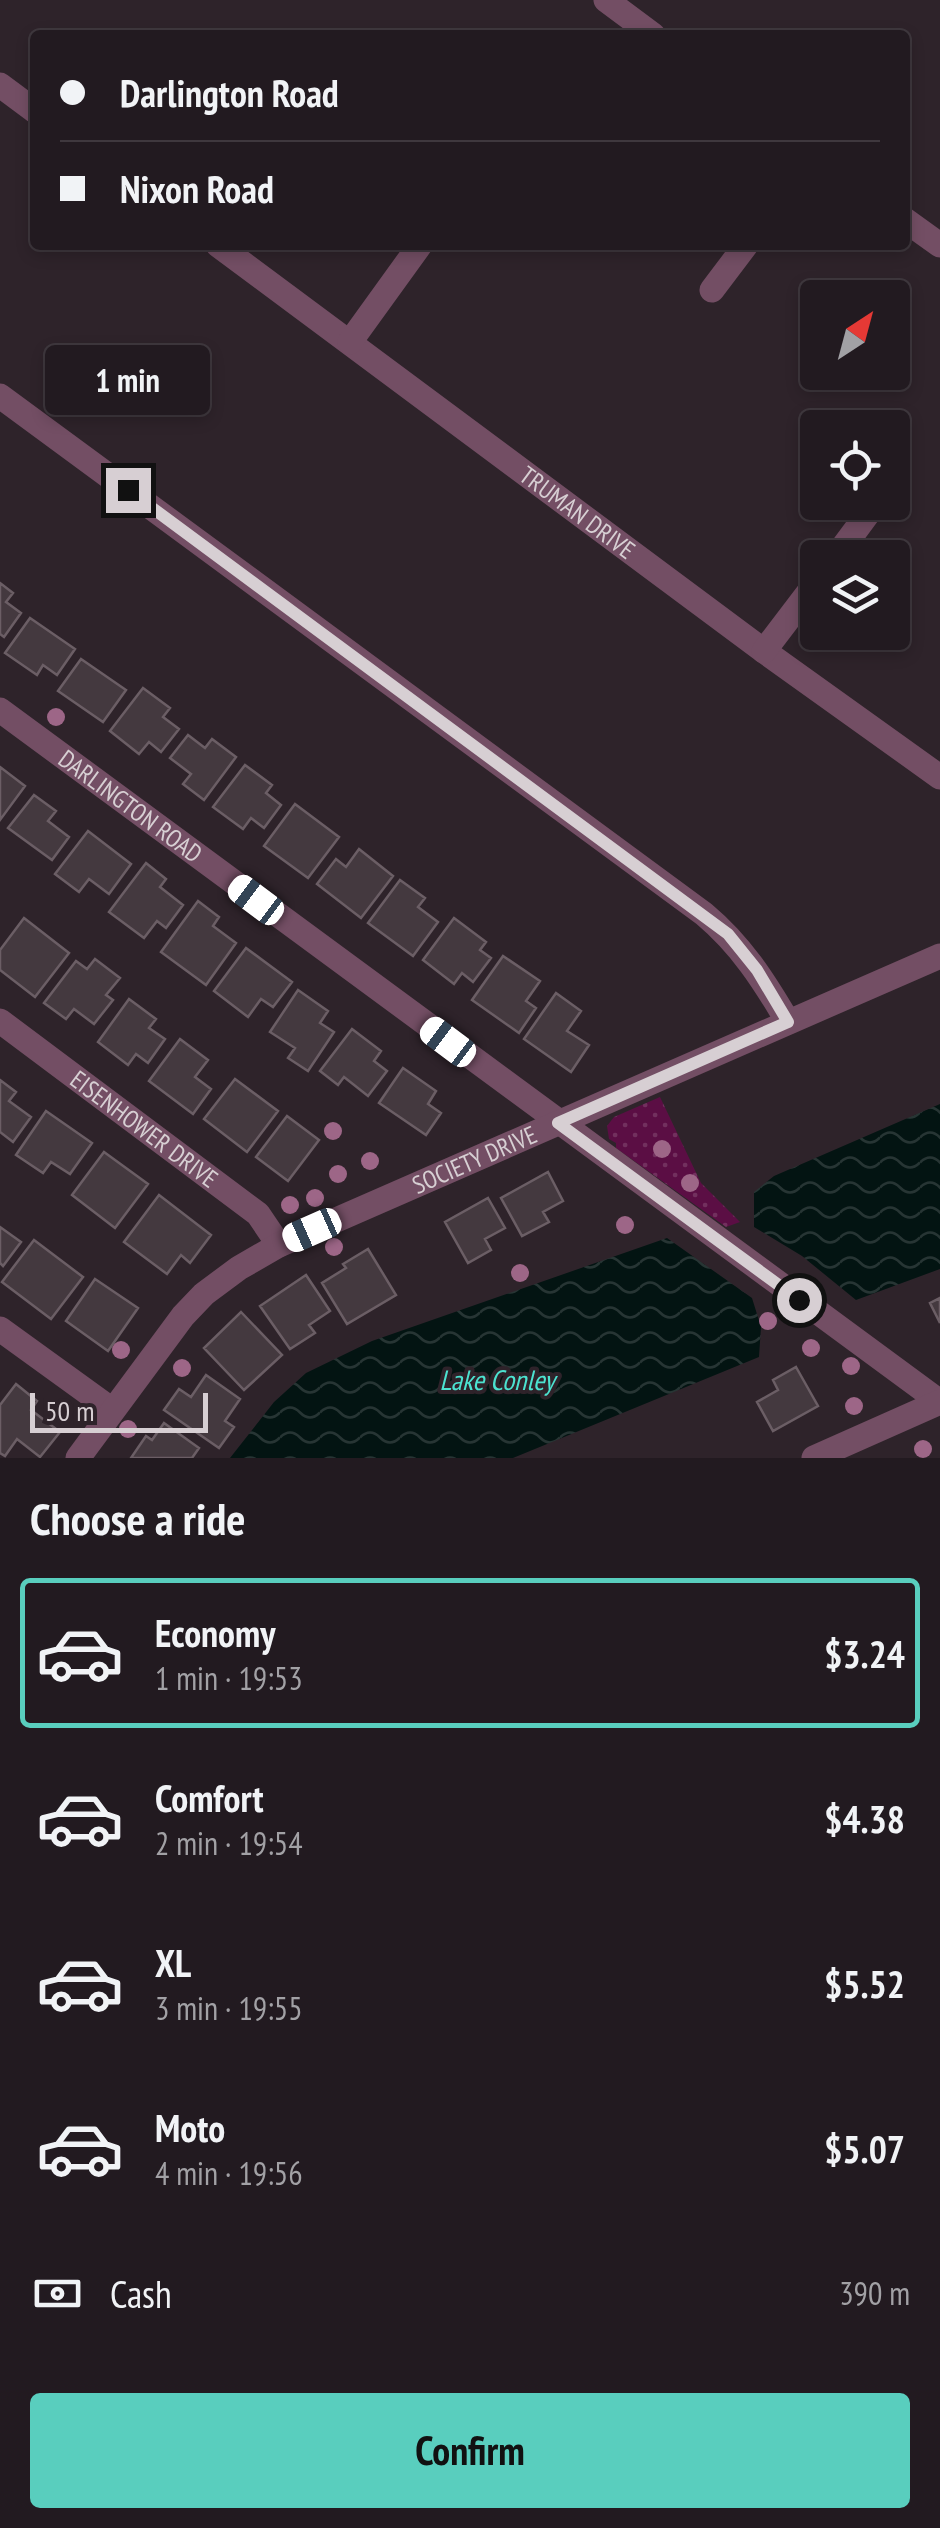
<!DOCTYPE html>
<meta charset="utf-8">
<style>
:root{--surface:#221a20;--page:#2e272d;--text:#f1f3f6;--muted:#a2a1a5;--line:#3f383e;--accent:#59cebe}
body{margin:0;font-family:"PT Sans Narrow",sans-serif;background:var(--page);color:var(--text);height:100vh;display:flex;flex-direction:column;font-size:38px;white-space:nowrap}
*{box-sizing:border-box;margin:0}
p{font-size:32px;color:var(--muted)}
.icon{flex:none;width:55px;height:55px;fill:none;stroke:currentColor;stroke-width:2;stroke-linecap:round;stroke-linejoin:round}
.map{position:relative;height:1458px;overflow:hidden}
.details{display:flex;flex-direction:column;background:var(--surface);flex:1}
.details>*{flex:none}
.hud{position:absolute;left:30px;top:30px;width:880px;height:220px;border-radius:10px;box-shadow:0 5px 15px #0003,0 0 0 2px var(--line);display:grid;align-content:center;height:220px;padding:0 30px;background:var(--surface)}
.needle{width:65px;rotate:36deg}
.tools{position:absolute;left:800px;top:280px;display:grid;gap:20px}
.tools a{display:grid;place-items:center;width:110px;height:110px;border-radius:10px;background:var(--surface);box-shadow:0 5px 15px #0003,0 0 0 2px var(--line);font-size:50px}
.scale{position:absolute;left:30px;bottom:25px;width:178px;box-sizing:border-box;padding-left:10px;border:5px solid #d7cfd3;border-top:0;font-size:28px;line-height:35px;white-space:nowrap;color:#d7cfd3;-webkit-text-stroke:8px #2e232a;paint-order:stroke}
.end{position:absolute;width:45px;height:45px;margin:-22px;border:12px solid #d7cfd3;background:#111;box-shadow:0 0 0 5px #111}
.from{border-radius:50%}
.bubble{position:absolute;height:70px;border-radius:10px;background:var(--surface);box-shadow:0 5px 15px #0003,0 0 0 2px var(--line);font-size:32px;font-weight:800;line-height:70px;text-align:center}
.car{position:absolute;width:30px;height:60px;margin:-30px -15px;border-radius:12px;box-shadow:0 0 8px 2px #0007;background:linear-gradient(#fff 24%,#345 0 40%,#fff 0 76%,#345 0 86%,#fff 0)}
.hud b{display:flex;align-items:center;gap:35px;height:95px;font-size:38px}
.hud b+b{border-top:2px solid var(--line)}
.hud i{width:25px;height:25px;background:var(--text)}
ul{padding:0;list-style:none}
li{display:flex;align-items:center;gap:30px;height:150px;margin:0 20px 15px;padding:0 10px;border:5px solid transparent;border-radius:10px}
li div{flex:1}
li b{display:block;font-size:38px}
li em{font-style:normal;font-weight:800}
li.current{border-color:var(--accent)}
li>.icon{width:90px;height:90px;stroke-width:1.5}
h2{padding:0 30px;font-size:45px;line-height:120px}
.pay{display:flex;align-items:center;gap:25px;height:110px;padding:0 30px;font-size:38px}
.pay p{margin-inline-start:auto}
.action{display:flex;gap:20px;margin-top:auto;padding:20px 30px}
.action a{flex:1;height:115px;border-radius:10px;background:var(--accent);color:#111;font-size:40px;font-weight:800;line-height:115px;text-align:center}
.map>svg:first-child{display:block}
</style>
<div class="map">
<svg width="940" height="1458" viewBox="0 0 940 1458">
<defs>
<pattern id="grass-dots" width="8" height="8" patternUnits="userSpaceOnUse" patternTransform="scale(2.5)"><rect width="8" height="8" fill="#5b0e44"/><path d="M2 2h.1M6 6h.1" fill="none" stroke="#72305e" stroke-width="1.8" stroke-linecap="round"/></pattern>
<pattern id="water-waves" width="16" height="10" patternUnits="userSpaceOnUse" patternTransform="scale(2.5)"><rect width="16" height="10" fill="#031412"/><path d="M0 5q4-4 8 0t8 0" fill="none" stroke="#273534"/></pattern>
</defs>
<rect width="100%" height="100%" fill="#2e232a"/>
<!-- grass -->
<path fill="url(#grass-dots)" d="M660 1097 701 1183 740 1222 726 1227 616 1148V1143L609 1139 607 1126 614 1117Z"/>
<!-- water -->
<path fill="url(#water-waves)" d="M940 1104V1269L856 1300 802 1256 754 1227V1192L774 1176Z
M667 1238 752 1298 761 1327 759 1357 513 1458H230L274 1402 306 1373 372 1341Z"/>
<!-- building -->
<path fill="#44393f" stroke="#6b5e65" stroke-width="2.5" d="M0 583 13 593 6 602 21 613 4 637 0 634Z
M30 618 75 649 57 675 43 665 37 675 5 653Z
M81 659 126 690 103 722 58 691Z
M143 688 170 708 163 717 179 729 161 752 149 742 139 754 110 731Z
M188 735 205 748 212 739 236 757 204 800 183 784 191 774 170 758Z
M245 765 272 785 266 793 281 805 264 828 251 818 243 829 213 807Z
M0 767 25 786 0 820Z
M34 795 56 811 48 821 69 837 52 860 8 828Z
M295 804 339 837 308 878 264 846Z
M88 831 131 864 109 894 89 879 79 892 55 874Z
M359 849 393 876 361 918 317 884 336 859 346 867Z
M146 863 166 879 160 887 183 905 166 928 157 921 144 938 109 912Z
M400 880 425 898 418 907 438 922 413 956 368 923Z
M198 901 219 917 213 926 236 943 206 985 161 952Z
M24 918 69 953 35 997 0 970V950Z
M454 918 486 942 480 950 491 958 473 982 462 973 454 984 423 960Z
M246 948 292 982 273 1007 261 999 248 1017 214 991Z
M503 956 540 981 526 1001 536 1008 519 1033 472 1000Z
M95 959 120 978 106 995 113 1000 94 1024 74 1009 66 1019 44 1003 76 961 87 969Z
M298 990 328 1011 320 1023 334 1032 308 1071 288 1058 295 1048 270 1032Z
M556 993 581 1011 567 1031 589 1045 571 1072 524 1039Z
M129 999 156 1019 149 1028 165 1039 148 1063 136 1054 128 1065 98 1042Z
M352 1029 381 1051 374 1061 387 1071 368 1096 344 1077 338 1085 320 1071Z
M180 1039 208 1060 195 1077 211 1089 193 1114 149 1081Z
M403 1068 436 1091 428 1104 441 1113 426 1135 379 1103Z
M235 1079 278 1111 247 1152 204 1119Z
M0 1080 16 1092 9 1101 31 1117 13 1142 0 1132Z
M46 1111 92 1143 70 1174 51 1162 43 1173 16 1155Z
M287 1116 319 1140 288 1181 256 1157Z
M104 1152 148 1184 115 1228 72 1195Z
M548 1172 563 1201 543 1212 549 1222 522 1236 501 1198Z
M159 1195 211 1235 190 1263 181 1255 167 1274 124 1242Z
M488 1198 505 1228 485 1239 491 1250 468 1263 445 1222Z
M0 1227 21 1242 3 1266 0 1263Z
M34 1240 83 1277 51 1319 2 1282Z
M368 1249 396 1295 347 1324 322 1283 346 1268 343 1264Z
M306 1275 330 1311 309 1325 315 1333 290 1349 260 1306Z
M95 1279 138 1308 108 1351 66 1321Z
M940 1298V1323L930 1303Z
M241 1312 282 1355 244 1390 204 1348Z
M796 1367 818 1406 773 1431 757 1402 778 1390 773 1380Z
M206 1375 240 1399 225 1421 234 1427 219 1448 164 1410 179 1389 191 1397Z
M16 1384 37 1401 31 1410 60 1432 40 1457 17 1439 5 1456 0 1453V1405Z
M164 1423 199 1448 192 1458H131L146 1436 152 1440Z"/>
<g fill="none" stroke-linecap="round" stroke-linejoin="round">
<!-- minor -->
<g stroke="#734e64" stroke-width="25">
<path d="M606 0 653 35"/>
<path d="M0 85 35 111"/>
<path d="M905 220 940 245"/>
<path id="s1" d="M218 245 764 651 940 777"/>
<path d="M712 290 746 245"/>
<path d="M350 342 420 245"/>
<path d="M0 396 704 914C741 945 764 981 788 1022"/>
<path d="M835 558 869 512"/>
<path d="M764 651 818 580"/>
<path id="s2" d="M0 710 940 1402"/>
<path id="s3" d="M0 1021 258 1214 279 1245"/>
<path d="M0 1329 112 1410"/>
<path id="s4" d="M78 1458 183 1316 204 1294 239 1268 279 1245 940 956"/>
<path d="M814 1458 940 1402"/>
</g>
</g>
<!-- trees -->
<g fill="#9d6687">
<circle cx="56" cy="717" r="9"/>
<circle cx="333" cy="1131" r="9"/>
<circle cx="662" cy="1149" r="9"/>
<circle cx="370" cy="1161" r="9"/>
<circle cx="338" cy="1174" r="9"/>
<circle cx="690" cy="1183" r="9"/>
<circle cx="315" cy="1198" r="9"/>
<circle cx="290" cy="1205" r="9"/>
<circle cx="625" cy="1225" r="9"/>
<circle cx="334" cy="1247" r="9"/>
<circle cx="520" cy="1273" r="9"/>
<circle cx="768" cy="1321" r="9"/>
<circle cx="811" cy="1348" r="9"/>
<circle cx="121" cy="1350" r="9"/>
<circle cx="851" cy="1366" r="9"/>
<circle cx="182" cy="1368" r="9"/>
<circle cx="854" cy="1406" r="9"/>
<circle cx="128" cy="1429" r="9"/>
<circle cx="923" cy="1449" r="9"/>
</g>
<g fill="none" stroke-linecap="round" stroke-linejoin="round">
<!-- route -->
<path stroke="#d7cfd3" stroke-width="12" d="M128 490 728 934 757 970 788 1022 558 1123 799 1300"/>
</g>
<g text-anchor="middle" stroke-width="8" stroke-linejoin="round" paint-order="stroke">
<!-- street labels -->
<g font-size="25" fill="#d7cfd3" stroke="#2e232a">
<text dy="9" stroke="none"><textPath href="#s1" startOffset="448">TRUMAN DRIVE</textPath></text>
<text dy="9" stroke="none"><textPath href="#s2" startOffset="162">DARLINGTON ROAD</textPath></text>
<text dy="9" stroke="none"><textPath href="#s3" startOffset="180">EISENHOWER DRIVE</textPath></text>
<text dy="9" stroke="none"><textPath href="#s4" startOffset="510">SOCIETY DRIVE</textPath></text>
</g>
<!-- water labels -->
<g font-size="28" font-style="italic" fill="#4ce2d0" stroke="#2e232a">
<text x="497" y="1390">Lake Conley</text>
</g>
</g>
</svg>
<div class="tools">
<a><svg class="needle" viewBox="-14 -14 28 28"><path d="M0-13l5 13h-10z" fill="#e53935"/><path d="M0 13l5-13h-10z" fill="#a2a1a5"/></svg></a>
<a><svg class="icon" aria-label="locate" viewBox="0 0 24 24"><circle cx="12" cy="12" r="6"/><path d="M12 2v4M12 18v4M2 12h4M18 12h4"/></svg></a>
<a><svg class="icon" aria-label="layers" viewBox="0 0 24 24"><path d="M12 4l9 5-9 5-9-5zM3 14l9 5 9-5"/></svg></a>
</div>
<div class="scale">50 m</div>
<i class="end from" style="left:799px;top:1300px"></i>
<i class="end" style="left:128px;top:490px"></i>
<div class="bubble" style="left:45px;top:345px;width:165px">1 min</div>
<i class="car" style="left:256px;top:900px;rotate:307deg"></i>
<i class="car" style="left:448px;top:1042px;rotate:307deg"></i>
<i class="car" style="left:312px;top:1230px;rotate:246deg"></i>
<div class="hud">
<b><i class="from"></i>Darlington Road</b>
<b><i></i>Nixon Road</b>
</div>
</div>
<section class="details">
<h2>Choose a ride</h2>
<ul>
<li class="current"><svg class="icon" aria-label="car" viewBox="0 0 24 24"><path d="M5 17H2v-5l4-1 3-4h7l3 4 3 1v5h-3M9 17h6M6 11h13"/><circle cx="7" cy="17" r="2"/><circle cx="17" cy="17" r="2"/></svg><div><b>Economy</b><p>1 min · 19:53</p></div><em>$3.24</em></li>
<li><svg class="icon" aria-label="car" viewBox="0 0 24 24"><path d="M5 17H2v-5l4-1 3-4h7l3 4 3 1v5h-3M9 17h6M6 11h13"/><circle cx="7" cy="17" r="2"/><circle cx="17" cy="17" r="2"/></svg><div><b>Comfort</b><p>2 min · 19:54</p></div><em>$4.38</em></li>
<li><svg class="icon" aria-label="car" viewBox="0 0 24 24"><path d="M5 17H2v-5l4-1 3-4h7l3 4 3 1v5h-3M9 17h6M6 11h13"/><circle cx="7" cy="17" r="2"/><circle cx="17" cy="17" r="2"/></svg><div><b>XL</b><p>3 min · 19:55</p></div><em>$5.52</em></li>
<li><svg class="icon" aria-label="car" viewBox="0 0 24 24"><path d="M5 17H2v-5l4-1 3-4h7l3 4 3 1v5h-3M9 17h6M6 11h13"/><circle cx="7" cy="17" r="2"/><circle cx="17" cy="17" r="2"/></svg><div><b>Moto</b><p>4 min · 19:56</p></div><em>$5.07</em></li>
</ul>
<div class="pay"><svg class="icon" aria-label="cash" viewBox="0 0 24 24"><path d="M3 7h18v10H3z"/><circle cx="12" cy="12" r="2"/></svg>Cash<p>390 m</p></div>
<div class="action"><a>Confirm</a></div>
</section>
